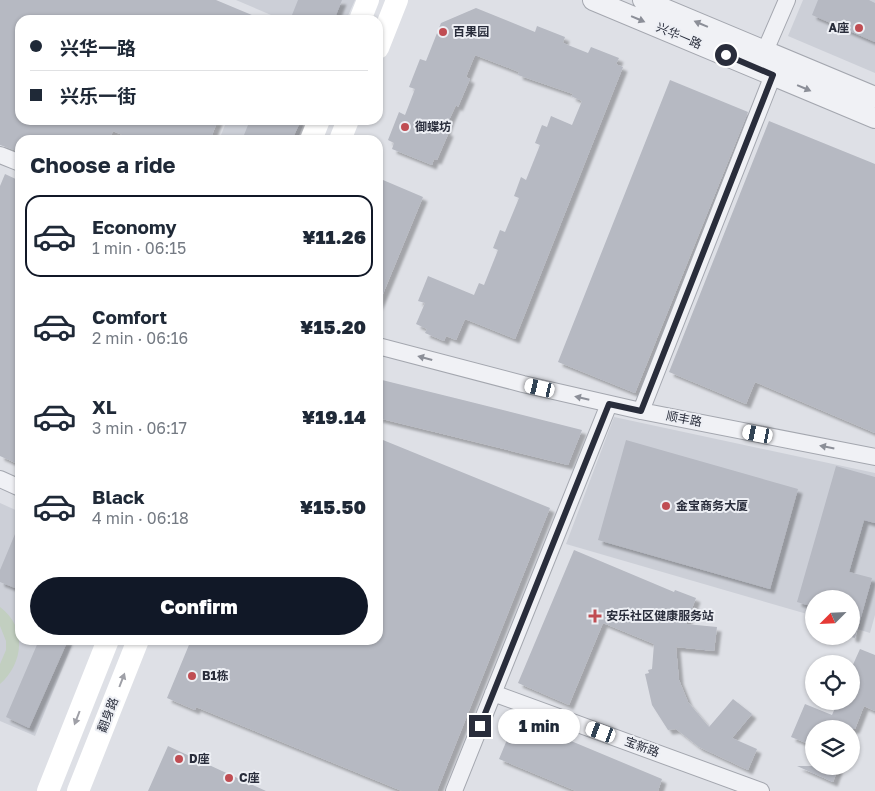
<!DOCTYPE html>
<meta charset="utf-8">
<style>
:root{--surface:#fff;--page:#f2f2f3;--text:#1f2937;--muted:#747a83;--line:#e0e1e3;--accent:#111827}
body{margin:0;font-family:"Golos Text","Noto Sans SC",sans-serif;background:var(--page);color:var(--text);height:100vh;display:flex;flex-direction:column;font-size:19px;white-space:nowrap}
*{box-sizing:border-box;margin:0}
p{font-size:16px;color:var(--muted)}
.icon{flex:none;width:28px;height:28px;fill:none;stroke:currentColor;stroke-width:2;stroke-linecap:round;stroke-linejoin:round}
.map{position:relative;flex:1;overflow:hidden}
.side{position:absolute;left:15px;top:135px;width:368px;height:510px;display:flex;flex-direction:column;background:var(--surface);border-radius:15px;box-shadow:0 1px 4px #0004}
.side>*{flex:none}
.banner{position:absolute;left:15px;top:15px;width:368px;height:110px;border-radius:15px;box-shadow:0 1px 4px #0004;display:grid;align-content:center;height:110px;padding:0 15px;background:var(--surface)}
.needle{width:32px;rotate:246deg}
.controls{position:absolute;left:805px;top:590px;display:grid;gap:10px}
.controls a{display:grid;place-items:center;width:55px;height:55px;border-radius:50%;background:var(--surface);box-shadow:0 1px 4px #0004;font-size:25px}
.end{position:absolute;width:22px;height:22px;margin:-11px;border:6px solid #292d3b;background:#fff;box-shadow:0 0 0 2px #fff}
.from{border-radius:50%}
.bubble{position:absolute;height:35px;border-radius:18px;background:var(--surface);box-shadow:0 1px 4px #0004;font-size:16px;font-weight:800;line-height:35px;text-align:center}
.car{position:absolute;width:15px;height:30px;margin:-15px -8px;border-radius:6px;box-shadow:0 0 4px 1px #0007;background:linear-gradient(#fff 24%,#345 0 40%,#fff 0 76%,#345 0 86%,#fff 0)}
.banner b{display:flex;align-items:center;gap:18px;height:48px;font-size:19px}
.banner b+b{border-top:1px solid var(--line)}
.banner i{width:12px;height:12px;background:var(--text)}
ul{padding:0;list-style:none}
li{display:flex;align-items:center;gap:15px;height:82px;margin:0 10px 8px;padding:0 5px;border:2px solid transparent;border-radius:15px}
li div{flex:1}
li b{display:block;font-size:19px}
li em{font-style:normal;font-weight:800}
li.active{border-color:var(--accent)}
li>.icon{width:45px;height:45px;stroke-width:1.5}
h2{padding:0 15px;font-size:22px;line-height:60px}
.action{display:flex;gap:10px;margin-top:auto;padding:10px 15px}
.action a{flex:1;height:58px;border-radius:30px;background:var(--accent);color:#fff;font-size:20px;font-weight:800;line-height:58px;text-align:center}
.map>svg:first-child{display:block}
</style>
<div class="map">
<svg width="875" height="791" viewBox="0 0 875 791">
<defs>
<filter id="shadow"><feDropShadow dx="4.5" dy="4.5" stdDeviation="1" flood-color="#0004"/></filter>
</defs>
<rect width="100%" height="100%" fill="#dee0e6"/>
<!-- built -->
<path fill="#cccfd7" d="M236 0H355L346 20H269L271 15Z
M803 0H875V73L788 36Z
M227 120H305L297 140H219Z
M614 417 875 473V615L870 633 851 627V599H814V616L566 544Z
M0 503 20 512V640H74L35 736 0 721Z"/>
<!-- green -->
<path fill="#c2cfc0" d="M0 607C27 627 24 663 0 684V664L6 650V641L0 626Z"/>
<!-- building -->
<path fill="#b6b9c2" filter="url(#shadow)" d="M0 0H216L264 20H20V120H218L210 140H134L113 131 109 140H20V152L0 145Z
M298 0H342L334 20H290Z
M818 0H869L875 3V42L812 15Z
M476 8 535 32 537 26 565 37 563 43 588 53 591 47 619 58 616 64 623 67 515 339 465 319 456 340 446 336 444 341 425 333 427 329 416 324 425 303 418 301 428 276 474 295 479 283 484 285 498 250 493 248 500 230 505 232 519 198 514 196 521 177 526 180 540 145 535 143 542 125 547 127 551 116 572 125 582 101 571 96 573 94 518 75 519 72 475 55 466 77 470 79 458 107 456 105 450 118 446 131 449 132 437 160 434 159 432 165 392 149 394 143 388 140 399 112 405 115 415 89 409 87 420 59 426 61 441 23Z
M670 80 748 112 635 393 558 362Z
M250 120H301L292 140H242Z
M769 121 875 164V433L755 382 746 404 669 372Z
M5 174 20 181V465L0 456V186Z
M383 180 423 197 378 306V194Z
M378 379 467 401 582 430 568 465 447 435 378 418Z
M378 438 550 508 437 791H402L196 707 195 710 167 698 191 640H378Z
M626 440 798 489 770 589 598 540Z
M836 466 875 477V523L864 520 849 572 872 578 855 638 851 637V599H814V607L797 602Z
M20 522V590L0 582V570Z
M574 550 674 592 675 590 696 598 686 624 717 627 714 651 676 647 679 680 688 702 709 727 733 699 752 714 732 738 757 749 748 770 699 747 676 729 668 730 652 705 645 674 649 673 648 670 652 669 654 644 603 623 569 705 518 683Z
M39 640H68L29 728 6 717Z
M860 649 875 655V711L864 706 855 729H814V746L791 737 805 704 832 715 838 701H851V669Z
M516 718 662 779 658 791H576L499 759Z
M168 746 222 771 266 791H148Z
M797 766H839L833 782Z"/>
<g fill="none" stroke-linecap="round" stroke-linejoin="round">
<!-- minor casing -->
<g stroke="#a4a7af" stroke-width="18">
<path id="minor" d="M0 155 20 163
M378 346 523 384 641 411 875 457
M641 411 773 75 765 51 787 0
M0 479 20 488
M493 693 761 791
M454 791 609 404"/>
</g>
<!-- tertiary casing -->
<g stroke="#a4a7af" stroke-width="22">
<path id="tertiary" d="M593 0 875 118
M643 0 875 97"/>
</g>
<!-- minor -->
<use href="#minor" stroke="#f0f1f5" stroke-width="16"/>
<!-- tertiary -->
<use href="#tertiary" stroke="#f0f1f5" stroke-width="20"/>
<!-- secondary -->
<path stroke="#fff" stroke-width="22" d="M360 20 368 0
M378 48 397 0
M311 140 319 120
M340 140 348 120
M48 791 108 640
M78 791 138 640"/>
</g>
<!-- one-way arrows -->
<defs><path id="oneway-solid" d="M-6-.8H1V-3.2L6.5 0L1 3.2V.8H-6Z" transform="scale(1.25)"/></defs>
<g fill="#8c8f98">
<use href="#oneway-solid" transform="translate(638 19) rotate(23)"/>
<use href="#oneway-solid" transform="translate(701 24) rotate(-157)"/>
<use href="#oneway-solid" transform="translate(804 88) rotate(23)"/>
<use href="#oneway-solid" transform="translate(425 358) rotate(-165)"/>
<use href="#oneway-solid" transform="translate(582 398) rotate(-167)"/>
<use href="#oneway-solid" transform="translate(827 447) rotate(-169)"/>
</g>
<g fill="#9fa0a7">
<use href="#oneway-solid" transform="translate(122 680) rotate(-69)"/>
<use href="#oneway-solid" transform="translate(77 718) rotate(111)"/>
</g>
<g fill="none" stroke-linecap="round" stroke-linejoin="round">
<!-- route -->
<path stroke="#292d3b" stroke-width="6" d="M480 726 609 404 641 411 773 75 726 55"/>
</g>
<!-- markers -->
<g fill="#c04d53" stroke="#edeff4" stroke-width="2">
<circle cx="859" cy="28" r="5"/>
<circle cx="443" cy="32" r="5"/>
<circle cx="405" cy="127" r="5"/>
<circle cx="666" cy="506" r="5"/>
<path d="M592.5 608.5h5v5h5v5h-5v5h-5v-5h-5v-5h5z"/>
<circle cx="192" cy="676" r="5"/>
<circle cx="179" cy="759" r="5"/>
<circle cx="229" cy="778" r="5"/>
</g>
<g text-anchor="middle" stroke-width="4" stroke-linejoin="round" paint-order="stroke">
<!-- poi labels -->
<g font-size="12" font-weight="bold" fill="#292d3b" stroke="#edeff4" text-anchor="start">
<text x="849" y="32" text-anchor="end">A座</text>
<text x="453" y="36">百果园</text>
<text x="415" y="131">御蝶坊</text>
<text x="676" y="510">金宝商务大厦</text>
<text x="606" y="620">安乐社区健康服务站</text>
<text x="202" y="680">B1栋</text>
<text x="189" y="763">D座</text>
<text x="239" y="782">C座</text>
</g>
<!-- street labels -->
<g font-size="12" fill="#292d3b" stroke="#edeff4">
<text transform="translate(679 36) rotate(23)" y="4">兴华一路</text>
<text transform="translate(684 419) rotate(11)" y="4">顺丰路</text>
<text transform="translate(108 715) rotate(-69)" y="4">翻身路</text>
<text transform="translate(642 747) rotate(20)" y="4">宝新路</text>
</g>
</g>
</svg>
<div class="controls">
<a><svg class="needle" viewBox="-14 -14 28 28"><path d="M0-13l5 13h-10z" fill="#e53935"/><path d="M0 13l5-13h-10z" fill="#747a83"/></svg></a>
<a><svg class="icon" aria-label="locate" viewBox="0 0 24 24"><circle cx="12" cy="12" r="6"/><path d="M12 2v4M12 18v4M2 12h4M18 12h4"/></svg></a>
<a><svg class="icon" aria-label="layers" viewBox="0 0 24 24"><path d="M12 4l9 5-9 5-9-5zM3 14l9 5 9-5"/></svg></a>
</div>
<i class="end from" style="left:726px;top:55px"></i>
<i class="end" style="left:480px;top:726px"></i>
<div class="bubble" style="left:498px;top:709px;width:82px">1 min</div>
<i class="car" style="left:540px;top:388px;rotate:283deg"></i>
<i class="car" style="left:758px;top:434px;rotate:281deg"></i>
<i class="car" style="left:601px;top:732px;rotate:290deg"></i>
<div class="banner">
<b><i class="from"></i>兴华一路</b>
<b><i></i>兴乐一街</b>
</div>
<section class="side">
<h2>Choose a ride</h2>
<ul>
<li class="active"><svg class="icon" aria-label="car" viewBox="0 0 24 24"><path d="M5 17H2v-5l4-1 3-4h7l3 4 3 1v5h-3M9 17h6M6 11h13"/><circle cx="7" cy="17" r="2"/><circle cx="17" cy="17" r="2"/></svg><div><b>Economy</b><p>1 min · 06:15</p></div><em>¥11.26</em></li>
<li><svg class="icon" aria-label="car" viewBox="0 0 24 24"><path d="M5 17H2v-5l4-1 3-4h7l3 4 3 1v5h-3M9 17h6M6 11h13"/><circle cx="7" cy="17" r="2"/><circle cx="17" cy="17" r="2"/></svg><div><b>Comfort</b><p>2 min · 06:16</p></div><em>¥15.20</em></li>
<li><svg class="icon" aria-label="car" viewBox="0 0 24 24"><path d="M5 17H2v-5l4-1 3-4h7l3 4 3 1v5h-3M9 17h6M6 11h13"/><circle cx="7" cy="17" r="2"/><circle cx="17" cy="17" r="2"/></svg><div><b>XL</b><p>3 min · 06:17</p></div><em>¥19.14</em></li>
<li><svg class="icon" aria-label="car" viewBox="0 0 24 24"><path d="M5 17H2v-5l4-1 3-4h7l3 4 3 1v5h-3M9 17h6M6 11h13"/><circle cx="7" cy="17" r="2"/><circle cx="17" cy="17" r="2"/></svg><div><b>Black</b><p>4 min · 06:18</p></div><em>¥15.50</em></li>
</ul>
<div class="action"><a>Confirm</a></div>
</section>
</div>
